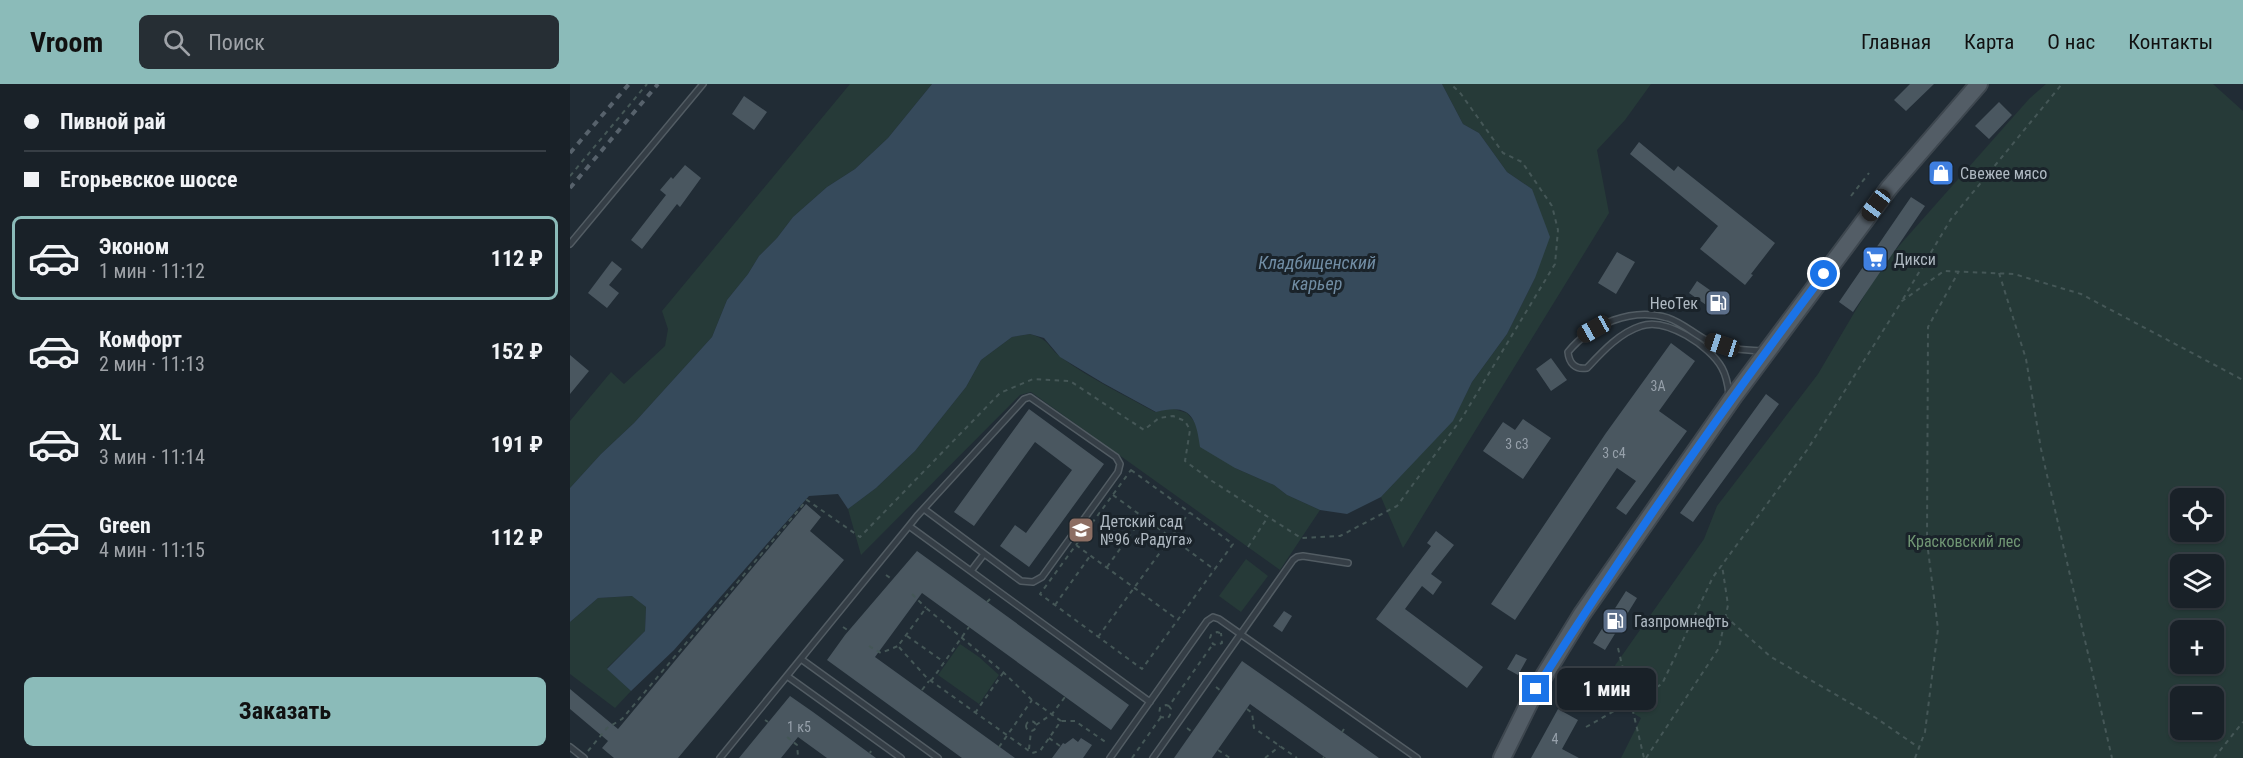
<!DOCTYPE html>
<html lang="ru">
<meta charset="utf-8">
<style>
:root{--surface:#192128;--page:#262e34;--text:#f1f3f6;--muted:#9fa3a8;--line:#373e45;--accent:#8bbbb9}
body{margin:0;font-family:"Roboto Condensed",sans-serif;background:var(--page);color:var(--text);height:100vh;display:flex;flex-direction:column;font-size:22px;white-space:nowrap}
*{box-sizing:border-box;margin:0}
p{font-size:20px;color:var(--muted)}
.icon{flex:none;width:33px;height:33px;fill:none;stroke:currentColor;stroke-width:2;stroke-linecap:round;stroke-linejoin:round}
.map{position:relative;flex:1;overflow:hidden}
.sheet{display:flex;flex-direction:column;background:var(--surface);width:570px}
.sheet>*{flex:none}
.banner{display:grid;align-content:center;height:132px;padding:0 24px;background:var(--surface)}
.buttons{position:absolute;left:1600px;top:404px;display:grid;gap:12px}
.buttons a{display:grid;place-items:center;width:54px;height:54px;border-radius:9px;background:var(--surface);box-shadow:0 2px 4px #0004,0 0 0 2px var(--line);font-size:30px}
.end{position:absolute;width:27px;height:27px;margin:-14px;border:8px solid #1a73e8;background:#fff;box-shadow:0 0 0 3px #fff}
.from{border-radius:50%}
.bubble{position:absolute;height:42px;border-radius:9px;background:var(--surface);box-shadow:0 2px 4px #0004,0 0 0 2px var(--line);font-size:20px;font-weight:700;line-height:42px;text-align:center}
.car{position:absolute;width:18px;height:36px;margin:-18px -9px;border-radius:8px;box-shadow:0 0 4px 2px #0007;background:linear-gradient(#222 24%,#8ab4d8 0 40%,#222 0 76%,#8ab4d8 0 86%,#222 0)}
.banner b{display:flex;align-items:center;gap:21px;height:57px;font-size:22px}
.banner b+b{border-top:2px solid var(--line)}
.banner i{width:15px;height:15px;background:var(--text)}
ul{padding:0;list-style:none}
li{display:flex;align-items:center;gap:18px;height:84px;margin:0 12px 9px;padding:0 12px;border:3px solid transparent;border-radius:9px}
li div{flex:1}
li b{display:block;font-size:22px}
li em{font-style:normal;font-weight:700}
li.active{border-color:var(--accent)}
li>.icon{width:54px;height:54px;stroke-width:1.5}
.cta{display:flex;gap:12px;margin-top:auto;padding:12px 24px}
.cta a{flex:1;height:69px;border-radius:9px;background:var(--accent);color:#111;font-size:24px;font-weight:700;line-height:69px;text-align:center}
header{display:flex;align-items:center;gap:36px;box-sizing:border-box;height:84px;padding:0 30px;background:var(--accent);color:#111}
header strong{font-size:28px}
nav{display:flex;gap:33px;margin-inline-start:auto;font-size:21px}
.search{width:420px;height:54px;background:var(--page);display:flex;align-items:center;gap:15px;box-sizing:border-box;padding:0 21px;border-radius:9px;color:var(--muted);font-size:22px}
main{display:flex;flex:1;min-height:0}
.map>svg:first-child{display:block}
</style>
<header>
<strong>Vroom</strong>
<div class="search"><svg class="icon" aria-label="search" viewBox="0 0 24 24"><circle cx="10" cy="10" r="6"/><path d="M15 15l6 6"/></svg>Поиск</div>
<nav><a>Главная</a><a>Карта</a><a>О нас</a><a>Контакты</a></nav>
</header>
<main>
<section class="sheet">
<div class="banner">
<b><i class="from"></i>Пивной рай</b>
<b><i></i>Егорьевское шоссе</b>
</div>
<ul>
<li class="active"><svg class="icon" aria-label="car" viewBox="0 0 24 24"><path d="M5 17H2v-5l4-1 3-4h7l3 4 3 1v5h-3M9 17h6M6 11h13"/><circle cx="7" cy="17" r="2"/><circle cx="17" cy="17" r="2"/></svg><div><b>Эконом</b><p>1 мин · 11:12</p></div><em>112 ₽</em></li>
<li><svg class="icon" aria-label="car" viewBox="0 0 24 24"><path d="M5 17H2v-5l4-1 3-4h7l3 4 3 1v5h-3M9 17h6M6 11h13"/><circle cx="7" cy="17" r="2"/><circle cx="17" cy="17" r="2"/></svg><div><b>Комфорт</b><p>2 мин · 11:13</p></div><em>152 ₽</em></li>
<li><svg class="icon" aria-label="car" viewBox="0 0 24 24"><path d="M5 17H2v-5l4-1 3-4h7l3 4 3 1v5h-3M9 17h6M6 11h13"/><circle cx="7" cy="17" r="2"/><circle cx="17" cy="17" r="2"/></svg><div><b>XL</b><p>3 мин · 11:14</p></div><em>191 ₽</em></li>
<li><svg class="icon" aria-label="car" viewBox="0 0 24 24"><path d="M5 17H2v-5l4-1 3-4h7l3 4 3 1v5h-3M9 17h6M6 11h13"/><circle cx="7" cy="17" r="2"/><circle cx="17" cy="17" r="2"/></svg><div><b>Green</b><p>4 мин · 11:15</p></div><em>112 ₽</em></li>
</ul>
<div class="cta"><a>Заказать</a></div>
</section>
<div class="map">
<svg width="1673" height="674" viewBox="0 0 1673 674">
<rect width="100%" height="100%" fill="#212c35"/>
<!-- green -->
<path fill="#263a38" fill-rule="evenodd" d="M280 0H362L318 54 285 85 257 103 223 133 207 154 189 172 178 190 157 216 142 253 64 339 31 370 0 404V337L41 288 54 300 95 262 98 245 92 227Z
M872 0H1081L1055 36 1027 66 1039 129 833 464 811 413 883 336 902 298 937 250 965 194 962 105 937 88 909 49 893 40Z
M1476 0H1643L1673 27V674H1051L1071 634 1027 607 1134 455 1147 422 1248 290 1313 180 1459 15ZM1611 414H1644V447H1611ZM1611 480H1644V513H1611ZM1611 546H1644V579H1611ZM1611 612H1644V645H1611Z
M460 250C482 257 476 262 492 274 521 295 554 311 585 328L601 324 617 329 665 384 704 401 717 411 750 426 710 486 461 308 450 311 291 471 278 425 306 404 345 367 396 303 411 276 442 253Z
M676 475 698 492 671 528 649 512Z
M63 512 76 523 75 547 37 584 61 607 45 624 0 590V538L28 514Z
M390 560 409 573 429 591 409 620 368 591Z"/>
<!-- water -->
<path fill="#364a5b" d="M362 0H872L893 40 909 49 937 88 962 105 980 153 965 194 937 250 902 298 883 337 811 413 777 430 750 426 717 411 704 401 665 384 630 363C626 332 620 319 586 328L533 299 490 273 474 254 460 250 442 253 411 276 396 303 345 367 306 404 278 425 268 410 239 412 104 566 61 607 37 585 75 547 76 523 62 512 28 514 0 538V404L31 370 64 339 142 253 157 216 178 190 189 172 207 154 223 133 257 103 285 85 318 54Z"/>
<!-- building -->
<path fill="#4a5760" d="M1340 0H1364L1336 27 1324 16Z
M174 12 197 28 184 46 162 30Z
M1429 18 1442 31 1419 55 1405 42Z
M1069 58 1104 87 1108 82 1205 159 1181 190 1183 191 1175 201 1130 165 1148 142 1060 70Z
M115 81 131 94 110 123 107 120 72 165 61 156 96 111 90 106 101 93 103 95Z
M1341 113 1355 122 1283 228 1269 218Z
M1047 168 1065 178 1046 210 1028 199Z
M42 177 52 185 39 201 49 209 37 224 18 209Z
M1127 197 1157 218 1149 230 1119 209Z
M1101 259 1125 277 1089 327 1117 347 1056 431 1046 424 1066 397 1047 384 945 536 921 520 1036 349Z
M0 271 19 287 0 310Z
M981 274 997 296 981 307 966 285Z
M1196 310 1209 320 1123 438 1110 429Z
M459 325 534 380 459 483 430 462 445 441 456 449 502 386 465 358 404 442 384 428Z
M953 335 981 354 953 395 913 367 933 338 945 346Z
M236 420 251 433 240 447 274 476 108 674H44L32 664 38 657 0 625V605L48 645Z
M866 447 884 461 861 490 872 498 863 511 852 502 835 525 913 583 897 604 806 535 861 462 857 459Z
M347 467 559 621 541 646 352 509 305 573 445 674H392L257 576 275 551Z
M1056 507 1067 514 1035 566 1023 559Z
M714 527 722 532 712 548 703 542Z
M946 570 957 575 948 591 937 585Z
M672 577 722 612 809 674H756L680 620 642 674H604Z
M220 612 243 628 306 674H257L228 653 211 674H169Z
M988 625 1008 636 992 665 1009 674H961Z
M503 654 508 658 511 654 522 661 513 674H482L493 659 495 660Z"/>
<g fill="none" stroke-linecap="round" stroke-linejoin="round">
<!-- service casing -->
<g stroke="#525c63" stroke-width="8">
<path id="service" d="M0 160 133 0
M1159 310C1158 301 1157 293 1152 284 1140 262 1096 233 1071 242 1049 249 1032 268 1017 284 1005 286 999 279 998 268 1021 240 1062 223 1098 234 1113 239 1124 250 1138 257 1156 265 1173 266 1192 267
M339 442 347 432 454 315 460 313 546 373 550 380 548 388 472 493 463 498 451 497 354 425
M401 487 414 470
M231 575 368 674
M217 592 331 674
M0 663 14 674
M150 674 339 442 580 618
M540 674 637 537 643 533 649 535 847 674
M583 674 723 476 727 473 733 472 778 479"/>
</g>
<!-- primary casing -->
<g stroke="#3e474f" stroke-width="20">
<path id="primary" d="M932 674 966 605 1012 530 1164 312 1319 104 1409 0"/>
</g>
<!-- path -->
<path stroke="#455757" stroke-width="2" stroke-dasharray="4.5 4.5" stroke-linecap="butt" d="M0 92 77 0
M1281 112 1299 89
M1429 189 1456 275 1471 365 1542 674
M1333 215 1381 135 1492 0
M561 386 663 460 572 585 470 510Z
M543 411 645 486
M506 461 608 536
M678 463 698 433
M537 483 573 433
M316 491 323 496
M342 510 356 524
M417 518 420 515
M485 521 520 472
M1155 532 1201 573 1306 634 1348 663
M273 543 279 547
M650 549 647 548 641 551 640 554 643 560 646 561 652 559 651 549
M337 552 374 578
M528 553 619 429
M299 562 311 569 328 562
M1048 564 1074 674
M361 597 399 543
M646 603 651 607
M352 606 359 597
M599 622 596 621 590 624 589 630 591 633 598 634 600 631 601 625 599 622 643 560
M677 625 682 629 684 644 727 674
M405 629 433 589
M195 636 198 638
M491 637 462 616 433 588 356 524 328 562 357 594 462 669 470 667 491 637H505L537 659
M456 642a5 5 0 1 1 10 0a5 5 0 1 1-10 0Z
M466 641 482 630 495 613
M1016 643 1092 600 1143 493 1237 366 1332 217 1374 187 1444 190 1511 210 1673 296
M617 644 622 648
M772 648 774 645
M217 653 227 661 228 672
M479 654 490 662
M429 663 462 616
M459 665 461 647
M648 666 660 674
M18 667 37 644 52 635 237 416 290 453 430 309 463 295 500 297 574 346 589 334 603 332 615 337 620 346 615 377 642 397 731 454 770 452 827 422 892 334 985 180 988 146 982 122 952 78 933 69 891 10 881 0
M300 669 301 667
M562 674 591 633
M695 674 710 662
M753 674 754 673
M1076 674 1149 564 1158 521 1152 481
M1345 674 1355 648 1368 545 1357 458 1358 243 1389 187
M1644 674 1673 638"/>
<!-- service -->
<use href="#service" stroke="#353e46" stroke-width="5"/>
<!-- primary -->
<use href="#primary" stroke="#535d66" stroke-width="16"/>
<!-- rail -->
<path stroke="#57626c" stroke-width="4" stroke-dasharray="6 6" stroke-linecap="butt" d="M0 69 59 0
M0 104 88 0"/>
</g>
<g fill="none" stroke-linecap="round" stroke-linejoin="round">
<!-- route -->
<path stroke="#1a73e8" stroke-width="8" d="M966 605C1056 463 1153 324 1254 190"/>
</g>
<!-- icons -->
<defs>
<g id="shop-square" transform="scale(1.35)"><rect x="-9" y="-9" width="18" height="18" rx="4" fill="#3f7fe0" stroke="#1a232a"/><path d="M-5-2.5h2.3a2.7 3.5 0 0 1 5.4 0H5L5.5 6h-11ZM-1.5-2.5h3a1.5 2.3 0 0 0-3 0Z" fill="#fff"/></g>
<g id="supermarket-square" transform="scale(1.35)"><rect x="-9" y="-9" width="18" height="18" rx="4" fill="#3f7fe0" stroke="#1a232a"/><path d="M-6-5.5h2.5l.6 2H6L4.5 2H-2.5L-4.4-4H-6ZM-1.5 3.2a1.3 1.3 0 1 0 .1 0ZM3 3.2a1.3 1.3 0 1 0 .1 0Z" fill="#fff"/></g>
<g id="fuel-square" transform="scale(1.35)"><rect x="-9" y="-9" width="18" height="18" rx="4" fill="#5c6f8a" stroke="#1a232a"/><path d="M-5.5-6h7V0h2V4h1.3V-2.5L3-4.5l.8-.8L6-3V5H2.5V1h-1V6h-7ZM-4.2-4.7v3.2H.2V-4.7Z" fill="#fff"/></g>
<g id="school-square" transform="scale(1.35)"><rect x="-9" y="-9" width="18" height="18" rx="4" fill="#8d6e63" stroke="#1a232a"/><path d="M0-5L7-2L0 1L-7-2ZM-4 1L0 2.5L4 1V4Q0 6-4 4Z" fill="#fff"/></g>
</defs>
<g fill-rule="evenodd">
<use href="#shop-square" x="1371" y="89"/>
<use href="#supermarket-square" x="1305" y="175"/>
<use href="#fuel-square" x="1148" y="219"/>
<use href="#school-square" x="511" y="446"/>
<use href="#fuel-square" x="1045" y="537"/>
</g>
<g text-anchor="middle" stroke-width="6" stroke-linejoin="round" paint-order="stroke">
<!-- number labels -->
<g font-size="14" fill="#96a0aa">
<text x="1088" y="307">3А</text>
<text x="947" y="365">3 с3</text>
<text x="1044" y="374">3 с4</text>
<text x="229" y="648">1 к5</text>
<text x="985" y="660">4</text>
</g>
<!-- poi labels -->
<g font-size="16" fill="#afb9c2" stroke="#1a232a" text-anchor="start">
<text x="1390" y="95">Свежее мясо</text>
<text x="1324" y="181">Дикси</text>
<text x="1128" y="225" text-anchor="end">НеоТек</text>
<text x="530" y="443">Детский сад<tspan x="530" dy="18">№96 «Радуга»</tspan></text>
<text x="1064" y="543">Газпромнефть</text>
</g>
<!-- park labels -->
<g font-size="16" fill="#709674" stroke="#1a232a">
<text x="1394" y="463">Красковский лес</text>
</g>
<!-- water labels -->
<g font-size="18" font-style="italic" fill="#718da4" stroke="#1a232a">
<text x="747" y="185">Кладбищенский<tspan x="747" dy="21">карьер</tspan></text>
</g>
</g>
</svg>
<div class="buttons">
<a><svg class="icon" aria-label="locate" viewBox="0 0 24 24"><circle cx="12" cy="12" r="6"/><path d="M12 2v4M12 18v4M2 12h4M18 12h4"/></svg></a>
<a><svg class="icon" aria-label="layers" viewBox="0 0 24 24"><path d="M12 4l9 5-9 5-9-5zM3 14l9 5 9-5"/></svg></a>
<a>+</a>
<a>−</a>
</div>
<i class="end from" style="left:1254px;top:190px"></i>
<i class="end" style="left:966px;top:605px"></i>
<div class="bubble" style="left:987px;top:584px;width:99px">1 мин</div>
<i class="car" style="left:1306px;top:121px;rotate:217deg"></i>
<i class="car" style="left:1024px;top:245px;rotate:241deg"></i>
<i class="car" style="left:1152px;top:261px;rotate:288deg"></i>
</div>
</main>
